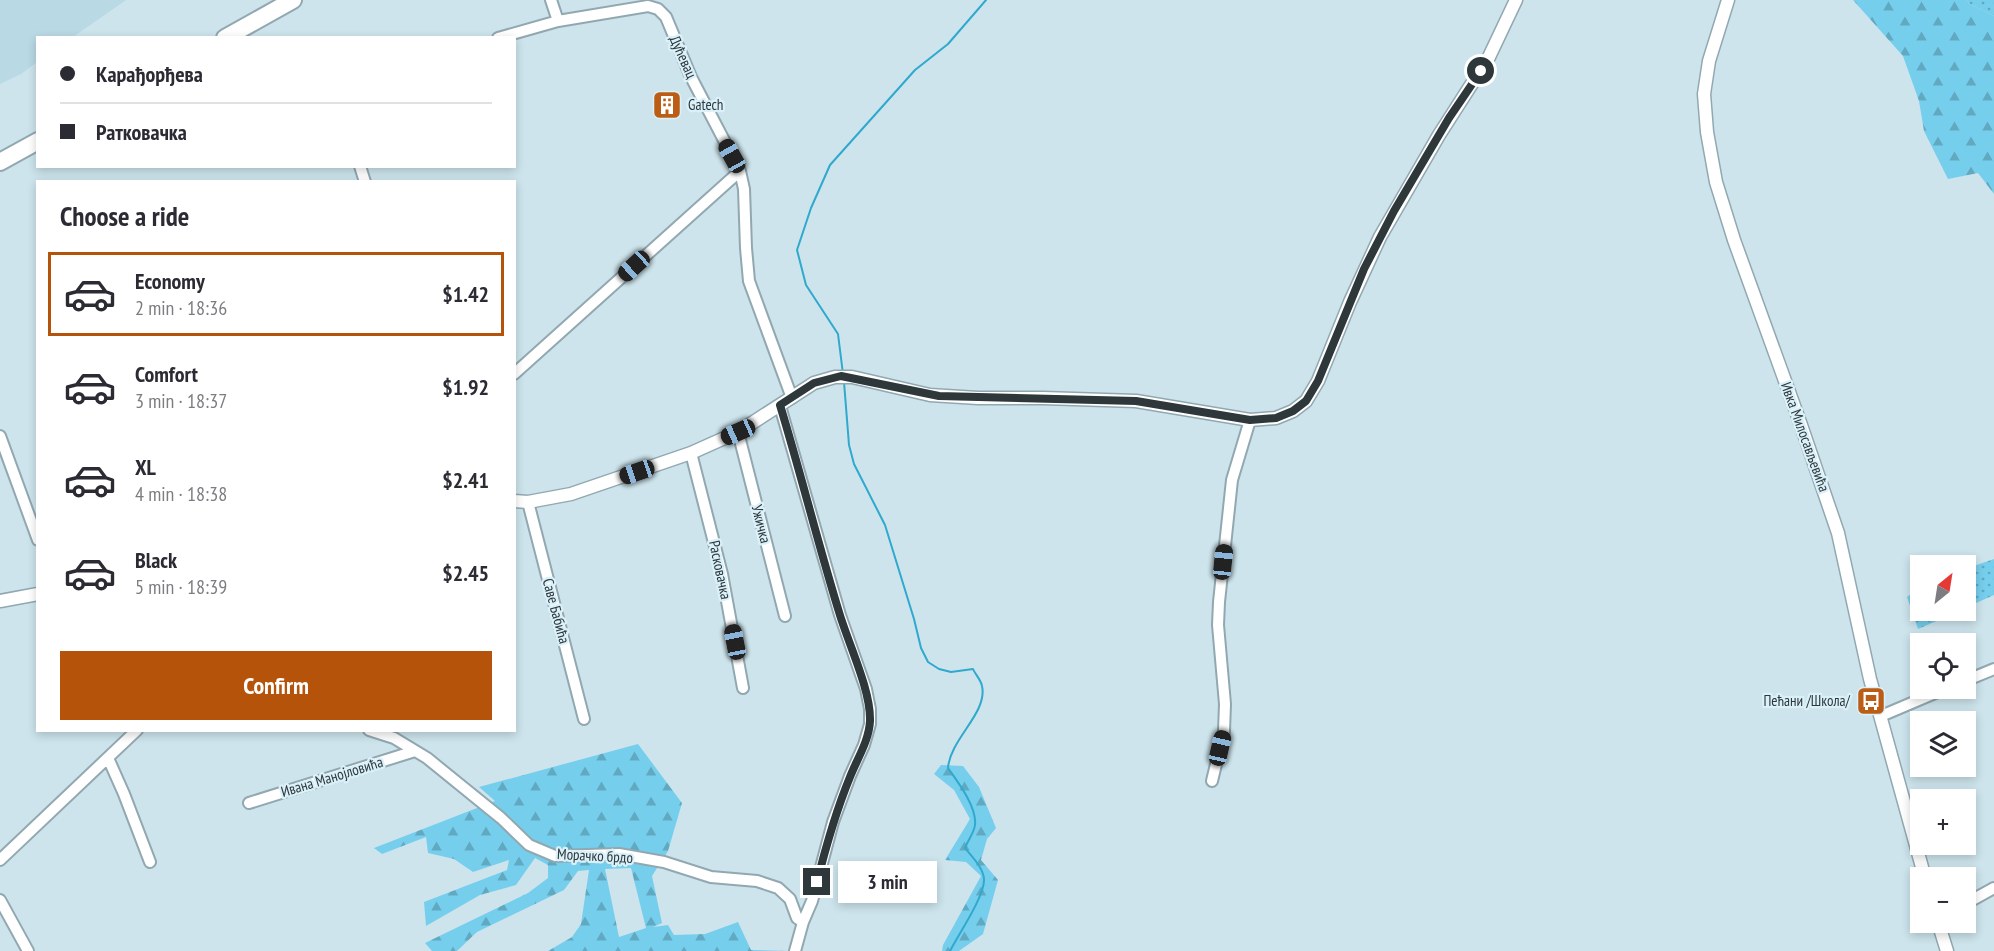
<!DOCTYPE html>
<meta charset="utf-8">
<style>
:root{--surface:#fff;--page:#f2f2f3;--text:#2b2b33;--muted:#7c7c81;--line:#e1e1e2;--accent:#b45309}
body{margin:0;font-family:"PT Sans Narrow",sans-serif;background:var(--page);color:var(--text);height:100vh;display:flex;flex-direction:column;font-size:22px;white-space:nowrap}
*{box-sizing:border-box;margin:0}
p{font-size:20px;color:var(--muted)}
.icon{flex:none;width:33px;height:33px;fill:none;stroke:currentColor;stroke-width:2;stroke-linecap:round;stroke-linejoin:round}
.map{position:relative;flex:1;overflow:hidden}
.details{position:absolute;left:36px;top:180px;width:480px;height:552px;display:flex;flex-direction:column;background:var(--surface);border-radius:0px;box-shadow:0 3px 9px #0003}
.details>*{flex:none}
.guide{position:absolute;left:36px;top:36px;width:480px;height:132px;border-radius:0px;box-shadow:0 3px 9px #0003;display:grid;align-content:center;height:132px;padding:0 24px;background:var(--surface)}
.needle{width:39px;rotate:30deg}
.fabs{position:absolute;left:1910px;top:555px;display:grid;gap:12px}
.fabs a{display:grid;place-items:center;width:66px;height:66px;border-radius:0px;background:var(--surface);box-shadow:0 3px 9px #0003;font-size:30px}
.end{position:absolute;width:27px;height:27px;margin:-14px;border:8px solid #2e373a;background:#fff;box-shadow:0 0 0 3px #fff}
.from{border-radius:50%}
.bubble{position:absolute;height:42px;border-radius:0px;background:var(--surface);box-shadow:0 3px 9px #0003;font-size:20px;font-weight:600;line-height:42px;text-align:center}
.car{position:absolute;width:18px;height:36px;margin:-18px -9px;border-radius:8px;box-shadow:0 0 4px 2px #0007;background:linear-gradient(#222 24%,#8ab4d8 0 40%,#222 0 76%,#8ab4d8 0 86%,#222 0)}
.guide b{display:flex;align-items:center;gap:21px;height:57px;font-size:22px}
.guide b+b{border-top:2px solid var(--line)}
.guide i{width:15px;height:15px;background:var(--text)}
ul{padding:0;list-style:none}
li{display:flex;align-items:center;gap:18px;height:84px;margin:0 12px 9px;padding:0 12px;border:3px solid transparent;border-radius:0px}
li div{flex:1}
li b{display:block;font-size:22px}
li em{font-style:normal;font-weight:600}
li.on{border-color:var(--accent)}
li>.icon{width:54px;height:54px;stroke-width:1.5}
h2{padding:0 24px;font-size:27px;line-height:72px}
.button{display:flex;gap:12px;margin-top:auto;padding:12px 24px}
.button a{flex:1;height:69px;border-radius:0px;background:var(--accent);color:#fff;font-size:24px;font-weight:600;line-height:69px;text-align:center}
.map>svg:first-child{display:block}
</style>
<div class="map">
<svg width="1994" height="951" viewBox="0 0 1994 951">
<defs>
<pattern id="grass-dots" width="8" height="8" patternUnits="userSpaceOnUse" patternTransform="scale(1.5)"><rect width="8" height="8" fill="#76ceed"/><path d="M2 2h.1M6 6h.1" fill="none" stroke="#61a8c1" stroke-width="1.8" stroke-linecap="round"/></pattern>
<pattern id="forest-firs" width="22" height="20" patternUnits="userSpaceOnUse" patternTransform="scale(1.5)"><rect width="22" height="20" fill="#76ceed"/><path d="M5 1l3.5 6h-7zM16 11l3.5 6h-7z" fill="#61a8c1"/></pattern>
</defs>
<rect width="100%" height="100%" fill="#cde4ec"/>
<!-- built -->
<path fill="#b9d9e5" d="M0 0H126L73 37 38 38 37 62 21 74 0 84Z"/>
<!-- grass -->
<path fill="url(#grass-dots)" d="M1967 0H1994V16L1970 4Z
M1994 559V595L1965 608V569Z
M1920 587V610L1960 611 1918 629 1907 597Z"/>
<!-- forest -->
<path fill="url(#forest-firs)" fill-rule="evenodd" d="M1853 0H1967L1970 4 1994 16V194L1978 173 1948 179 1924 131 1919 101 1903 56Z
M638 744 682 803 668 851 652 876 662 923 653 927 668 925 674 935 705 934 738 922 751 950 788 951H548L572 937 581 924 589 870 578 871 564 890 477 932 457 951H432L425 943 528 893 548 878V865L535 858 516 885 480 895 426 926 424 902 507 870 509 860 473 872 454 859 428 853 426 837 382 854 374 848 495 801 479 787ZM631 868 646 928 619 937 605 869Z
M941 765 963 766 979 787 996 828 987 839 981 860 998 880 983 934 959 951H942L943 945 981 876 966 862 945 860 970 819 954 790 934 774Z"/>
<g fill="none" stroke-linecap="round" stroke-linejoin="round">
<!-- stream -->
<path stroke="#2fa9cd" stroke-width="2" d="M843 374 838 334 806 285 797 250 811 208 830 165 915 70 948 44 986 0
M844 382 849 445 854 464 885 525 914 619 921 648 928 662 939 669 951 672 973 669C975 674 981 680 982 686 988 713 950 739 948 768 958 782 977 807 975 825 974 833 968 840 965 848 972 857 983 867 984 879 985 896 958 935 950 951"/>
<!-- minor casing -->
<g stroke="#92a8b1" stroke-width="14">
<path id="minor" d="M551 0 558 21
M498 38 558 21 648 6 658 9 666 17 691 77 740 171 744 189 746 248 749 281 792 398
M360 166 365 182
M514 374 740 171
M780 406 840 615 866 689 870 709V724L864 745 850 776 833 822 812 901 803 922 795 951
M738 432 785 616
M0 436 38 540
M691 453 722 574 743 688
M528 502 584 719
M1965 681 1994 669
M1881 716 1947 688
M369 730 394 738 427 758 501 818 529 845 555 856 619 854 664 862 711 877 757 881 778 888 790 899 797 918 803 922
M108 758 124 794 150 862
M1212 781 1224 731 1225 704 1218 625 1219 602 1232 480 1250 420
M249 803 415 751
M0 860 137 730
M0 900 28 951
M1965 904 1994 888"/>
</g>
<!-- tertiary casing -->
<g stroke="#92a8b1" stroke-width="15">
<path id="tertiary" d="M1728 0 1709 61 1704 94 1707 132 1716 182 1734 240 1801 425 1838 533 1870 679 1925 878
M514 501 528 502 571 494 691 453 738 432 814 383 835 377H852L930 395 978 398H1043L1136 401 1250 420 1276 418 1293 411 1306 401 1318 381 1350 302 1380 237 1439 135 1489 57 1516 0
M0 601 38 594
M1938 922 1947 951"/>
</g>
<!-- primary casing -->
<g stroke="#92a8b1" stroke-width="20">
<path id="primary" d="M225 38 293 0
M0 162 38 141"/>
</g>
<!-- minor -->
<use href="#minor" stroke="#fff" stroke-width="10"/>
<!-- tertiary -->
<use href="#tertiary" stroke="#fff" stroke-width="12"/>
<!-- primary -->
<use href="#primary" stroke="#fff" stroke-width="16"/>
</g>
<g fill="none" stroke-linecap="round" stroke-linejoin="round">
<!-- route -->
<path stroke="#2e373a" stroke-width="8" d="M817 882C826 846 836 811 850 777 857 759 869 741 870 721 871 690 848 643 839 612 818 544 801 474 780 405L814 383 841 376 939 396 1136 401 1250 420 1276 418 1293 411 1306 401 1318 381 1364 269 1394 211 1449 118 1481 71"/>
</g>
<!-- icons -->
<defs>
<g id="building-square" transform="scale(1.5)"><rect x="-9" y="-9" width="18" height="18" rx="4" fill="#bc5d15" stroke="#daf1fa"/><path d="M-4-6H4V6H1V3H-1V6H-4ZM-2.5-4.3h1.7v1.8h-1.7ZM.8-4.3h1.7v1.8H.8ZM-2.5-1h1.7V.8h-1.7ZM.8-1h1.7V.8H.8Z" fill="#fff"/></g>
<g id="bus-square" transform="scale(1.5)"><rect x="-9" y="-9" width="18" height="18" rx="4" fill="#bc5d15" stroke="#daf1fa"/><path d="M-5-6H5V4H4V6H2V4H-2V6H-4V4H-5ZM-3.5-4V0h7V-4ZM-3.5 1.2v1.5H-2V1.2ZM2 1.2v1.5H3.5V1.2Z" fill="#fff"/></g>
</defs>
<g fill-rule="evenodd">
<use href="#building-square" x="667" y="105"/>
<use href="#bus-square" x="1871" y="701"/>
</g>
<g text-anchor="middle" stroke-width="4.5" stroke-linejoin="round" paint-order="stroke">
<!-- street labels -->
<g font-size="15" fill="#2e373a" stroke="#daf1fa">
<text transform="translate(683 57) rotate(66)" y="5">Дућевац</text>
<text transform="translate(1805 437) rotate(70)" y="5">Ивка Милосављевића</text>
<text transform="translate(761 524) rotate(76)" y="5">Ужичка</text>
<text transform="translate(720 570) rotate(78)" y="5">Расковачка</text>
<text transform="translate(556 611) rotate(75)" y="5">Саве Бабића</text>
<text transform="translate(332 777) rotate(-17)" y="5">Ивана Манојловића</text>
<text transform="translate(595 856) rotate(3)" y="5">Морачко брдо</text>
</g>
<!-- poi labels -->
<g font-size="15" fill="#2e373a" stroke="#daf1fa" text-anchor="start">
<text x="688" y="110">Gatech</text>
<text x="1850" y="706" text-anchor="end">Пећани /Школа/</text>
</g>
</g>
</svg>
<div class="fabs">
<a><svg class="needle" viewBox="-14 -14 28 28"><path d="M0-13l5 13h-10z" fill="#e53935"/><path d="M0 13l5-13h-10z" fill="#7c7c81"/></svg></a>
<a><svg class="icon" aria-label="locate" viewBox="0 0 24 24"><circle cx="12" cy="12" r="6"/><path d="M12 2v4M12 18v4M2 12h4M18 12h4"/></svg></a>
<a><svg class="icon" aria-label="layers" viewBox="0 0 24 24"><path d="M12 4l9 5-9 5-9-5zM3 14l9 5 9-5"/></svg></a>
<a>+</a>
<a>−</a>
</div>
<i class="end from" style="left:1481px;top:71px"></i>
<i class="end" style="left:817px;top:882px"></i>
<div class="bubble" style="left:838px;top:861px;width:99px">3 min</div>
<i class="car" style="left:732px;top:156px;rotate:331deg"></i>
<i class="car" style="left:634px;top:266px;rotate:228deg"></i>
<i class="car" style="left:738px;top:432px;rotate:246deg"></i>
<i class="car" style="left:637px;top:472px;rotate:251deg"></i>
<i class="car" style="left:1223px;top:562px;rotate:6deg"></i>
<i class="car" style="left:735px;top:642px;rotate:349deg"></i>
<i class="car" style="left:1220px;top:748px;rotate:13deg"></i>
<div class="guide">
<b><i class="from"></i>Карађорђева</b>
<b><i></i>Ратковачка</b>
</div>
<section class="details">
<h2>Choose a ride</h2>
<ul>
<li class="on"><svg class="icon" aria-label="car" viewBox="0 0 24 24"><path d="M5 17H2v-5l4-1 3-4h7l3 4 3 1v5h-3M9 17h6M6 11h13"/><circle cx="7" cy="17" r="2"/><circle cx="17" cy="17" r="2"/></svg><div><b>Economy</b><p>2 min · 18:36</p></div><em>$1.42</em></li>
<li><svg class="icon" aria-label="car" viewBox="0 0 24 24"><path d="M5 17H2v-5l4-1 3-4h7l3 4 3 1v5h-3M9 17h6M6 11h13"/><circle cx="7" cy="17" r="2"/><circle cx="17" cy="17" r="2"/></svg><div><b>Comfort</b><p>3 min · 18:37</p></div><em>$1.92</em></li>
<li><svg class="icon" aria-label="car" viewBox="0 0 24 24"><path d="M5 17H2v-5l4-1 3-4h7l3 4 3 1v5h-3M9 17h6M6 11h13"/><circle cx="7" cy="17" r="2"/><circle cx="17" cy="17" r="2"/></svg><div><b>XL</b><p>4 min · 18:38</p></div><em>$2.41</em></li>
<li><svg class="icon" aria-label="car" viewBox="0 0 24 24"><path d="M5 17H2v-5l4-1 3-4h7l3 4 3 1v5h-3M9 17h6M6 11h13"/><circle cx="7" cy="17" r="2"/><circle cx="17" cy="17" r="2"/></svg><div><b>Black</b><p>5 min · 18:39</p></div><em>$2.45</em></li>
</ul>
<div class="button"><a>Confirm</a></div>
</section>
</div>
